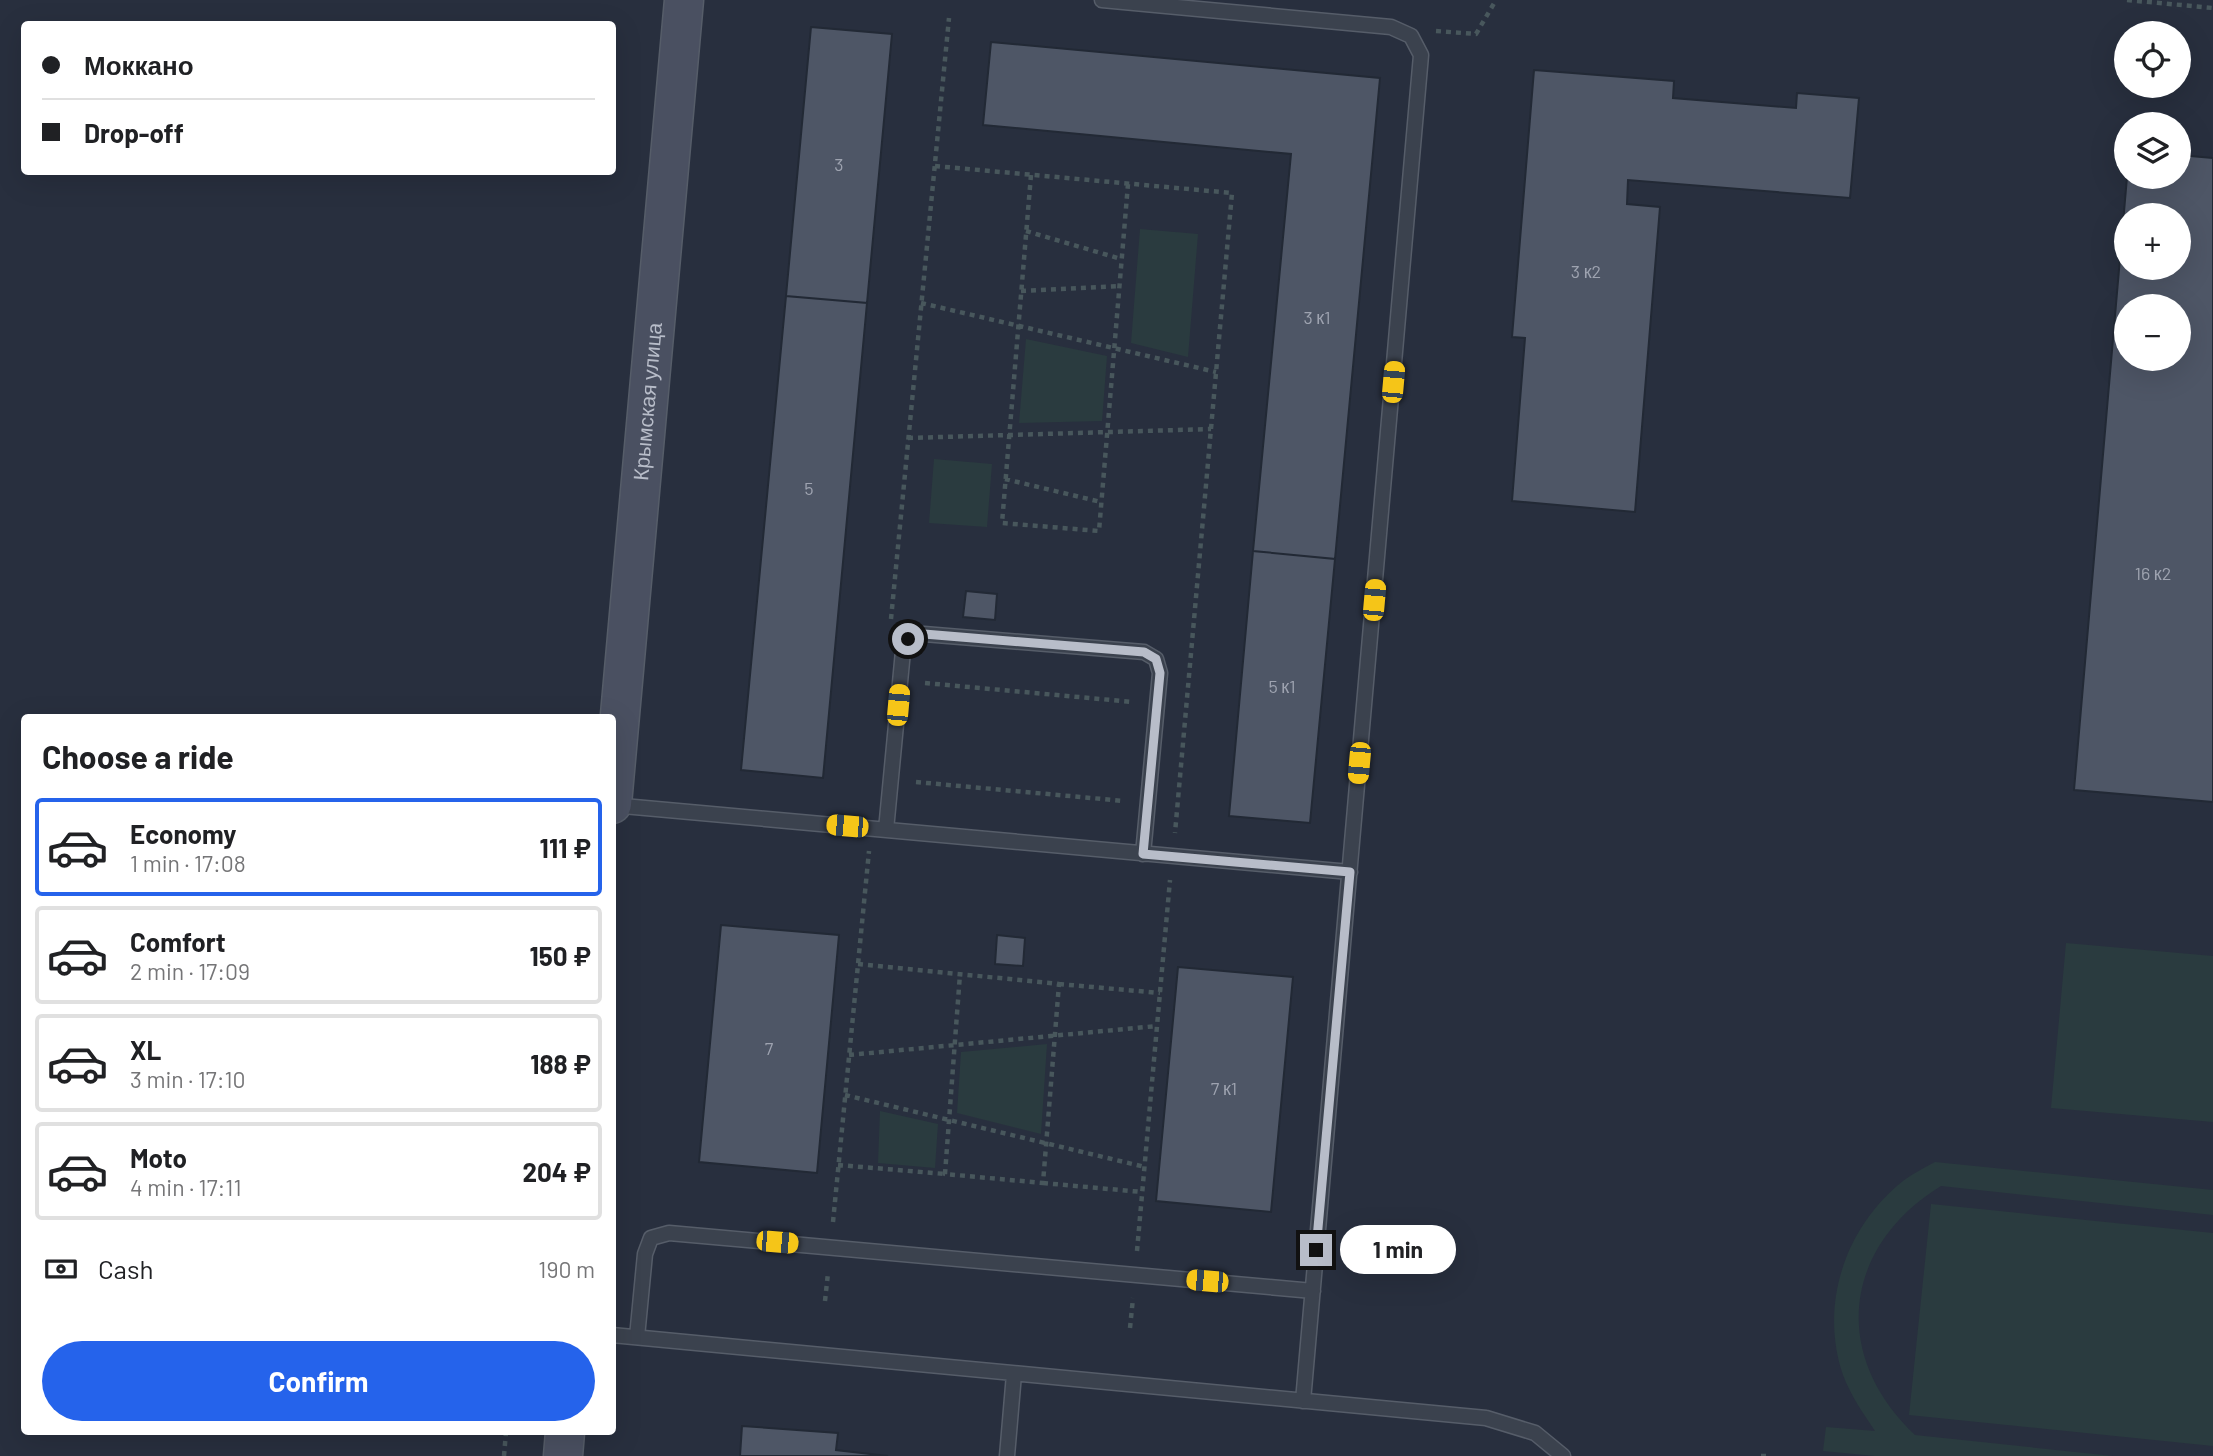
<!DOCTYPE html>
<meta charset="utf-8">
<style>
:root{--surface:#fff;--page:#f2f2f2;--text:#202124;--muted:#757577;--line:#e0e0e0;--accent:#2563eb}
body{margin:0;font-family:Barlow,sans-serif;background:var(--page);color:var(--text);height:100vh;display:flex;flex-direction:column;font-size:26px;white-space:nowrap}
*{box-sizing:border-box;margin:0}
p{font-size:23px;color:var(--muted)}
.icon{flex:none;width:38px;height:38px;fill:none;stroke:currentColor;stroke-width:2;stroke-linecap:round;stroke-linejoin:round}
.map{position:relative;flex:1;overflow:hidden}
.details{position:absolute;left:21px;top:714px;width:595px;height:721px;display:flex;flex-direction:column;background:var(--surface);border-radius:7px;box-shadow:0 7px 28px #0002}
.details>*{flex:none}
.guide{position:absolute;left:21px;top:21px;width:595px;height:154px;border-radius:7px;box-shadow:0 7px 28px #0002;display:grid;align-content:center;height:154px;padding:0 21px;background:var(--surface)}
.controls{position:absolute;left:2114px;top:21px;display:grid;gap:14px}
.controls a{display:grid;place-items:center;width:77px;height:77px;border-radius:50%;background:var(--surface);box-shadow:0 7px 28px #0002;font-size:35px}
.end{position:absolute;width:32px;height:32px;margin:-16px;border:9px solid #b8bdc9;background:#111;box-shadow:0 0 0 4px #111}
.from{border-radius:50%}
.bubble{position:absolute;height:49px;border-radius:24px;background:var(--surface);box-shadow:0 7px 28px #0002;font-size:23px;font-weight:700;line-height:49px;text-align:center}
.car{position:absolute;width:21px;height:42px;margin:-21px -10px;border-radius:9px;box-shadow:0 0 5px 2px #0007;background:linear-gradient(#f5c518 24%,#345 0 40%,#f5c518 0 76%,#345 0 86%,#f5c518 0)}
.guide b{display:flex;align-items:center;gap:24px;height:66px;font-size:26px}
.guide b+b{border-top:2px solid var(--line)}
.guide i{width:18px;height:18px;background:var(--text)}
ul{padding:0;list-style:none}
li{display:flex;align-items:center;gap:21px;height:98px;margin:0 14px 10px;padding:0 7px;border:4px solid var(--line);border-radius:7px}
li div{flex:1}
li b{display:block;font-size:26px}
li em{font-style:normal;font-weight:700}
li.selected{border-color:var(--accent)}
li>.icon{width:63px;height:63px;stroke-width:1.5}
h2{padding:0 21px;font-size:32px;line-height:84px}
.pay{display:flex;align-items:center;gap:18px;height:77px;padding:0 21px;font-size:26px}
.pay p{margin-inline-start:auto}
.button{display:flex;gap:14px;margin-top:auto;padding:14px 21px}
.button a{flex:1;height:80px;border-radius:42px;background:var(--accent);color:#fff;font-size:28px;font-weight:700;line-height:80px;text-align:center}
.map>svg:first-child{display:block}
</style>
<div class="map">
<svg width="2213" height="1456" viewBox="0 0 2213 1456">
<rect width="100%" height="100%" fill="#282f3e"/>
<!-- green -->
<path fill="#2a3b3f" d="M1140 229 1198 234 1188 357 1131 343Z
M1026 339 1107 356 1102 421 1019 423Z
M934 459 992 464 987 527 929 523Z
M2066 943 2213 956V1122L2051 1108Z
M1047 1044 1041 1134 957 1113 961 1052Z
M880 1111 938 1124 935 1168 878 1163Z
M1935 1162 2213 1190V1215L1941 1186C1842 1247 1831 1356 1915 1435L2113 1456H1875L1823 1451 1826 1427 1875 1431C1863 1413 1851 1396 1843 1375 1819 1305 1845 1227 1903 1181 1912 1174 1924 1168 1935 1162Z
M1931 1204 2213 1233V1446L1909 1415Z"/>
<!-- building -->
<path fill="#4e5666" stroke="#222935" stroke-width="2" fill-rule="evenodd" d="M811 27 892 34 867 303 786 296Z
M991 42 1380 78 1335 559 1253 551 1291 154 983 125Z
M1534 70 1674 81 1673 98 1796 108 1797 93 1859 98 1850 198 1628 180 1627 204 1660 207 1635 512 1512 501 1525 338 1512 337Z
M2179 155 2213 158V802L2074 790 2127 177H2179ZM2126 215H2179V268H2126ZM2126 306H2179V359H2126Z
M786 296 867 303 823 778 741 770Z
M1253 551 1335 559 1310 823 1229 816Z
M966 591 997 594 995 620 963 617Z
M721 925 839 935 817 1173 699 1162Z
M997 935 1025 938 1023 966 995 964Z
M1178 967 1293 977 1271 1212 1156 1201Z
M742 1426 838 1433 836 1450 888 1456H740Z"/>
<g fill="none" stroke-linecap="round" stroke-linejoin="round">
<!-- lane casing -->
<g stroke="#565d69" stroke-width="17">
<path id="lane" d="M1102 0 1391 27 1411 36 1421 55 1303 1401
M612 805 1350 872
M886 830 903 651 908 639 924 634 1144 652 1156 659 1160 673 1143 854
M612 1335 1486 1418 1535 1433 1563 1456
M637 1337 645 1254 651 1238 669 1233 1313 1291
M1007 1456 1014 1374"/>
</g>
<!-- secondary casing -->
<g stroke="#565d69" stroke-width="41">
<g id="secondary">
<path id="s1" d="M612 804 684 0"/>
<path d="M563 1456 565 1432"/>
</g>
</g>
<!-- path -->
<path stroke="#48575c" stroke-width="4.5" stroke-dasharray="5 5" stroke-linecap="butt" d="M2127 0 2213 8
M1436 31 1476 34 1496 0
M935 166 1232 193 1175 833
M1031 175 1002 523 1099 531 1128 184
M1026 231 1121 259
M1021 291 1119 286
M921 303 1216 372
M908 438 1211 429
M1005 479 1101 502
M891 619 949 18
M925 683 1133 702
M916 782 1124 801
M858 964 1059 984 1043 1183 945 1174 960 974
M1059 984 1160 993
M849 1055 1157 1026
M845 1095 1145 1167
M838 1165 945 1174
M1043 1183 1142 1192
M833 1222 869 851
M1137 1251 1170 880
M825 1301 828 1273
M1130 1328 1133 1298
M504 1456 506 1432
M1761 1456H1769"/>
<!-- lane -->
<use href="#lane" stroke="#3b424e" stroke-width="14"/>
<!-- secondary -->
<use href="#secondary" stroke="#4a5061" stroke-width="38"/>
</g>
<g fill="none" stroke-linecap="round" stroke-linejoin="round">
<!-- route -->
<path stroke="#b8bdc9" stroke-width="9" d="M908 639 924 634 1144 652 1156 659 1160 673 1143 854 1350 872 1316 1250"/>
</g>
<g text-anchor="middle" stroke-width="7" stroke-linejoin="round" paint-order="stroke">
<!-- number labels -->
<g font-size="18" fill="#9ea3b0">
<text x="839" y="171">3</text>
<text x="1586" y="278">3 к2</text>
<text x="1317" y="324">3 к1</text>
<text x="809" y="495">5</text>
<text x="2153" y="580">16 к2</text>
<text x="1282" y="693">5 к1</text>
<text x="769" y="1055">7</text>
<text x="1224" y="1095">7 к1</text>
</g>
<!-- street labels -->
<g font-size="21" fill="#b8bdc9" stroke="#202633">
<text dy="7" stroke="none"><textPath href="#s1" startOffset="404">Крымская улица</textPath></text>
</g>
</g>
</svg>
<div class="controls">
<a><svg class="icon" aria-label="locate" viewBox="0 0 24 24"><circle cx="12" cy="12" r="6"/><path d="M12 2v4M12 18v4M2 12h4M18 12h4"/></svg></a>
<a><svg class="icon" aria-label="layers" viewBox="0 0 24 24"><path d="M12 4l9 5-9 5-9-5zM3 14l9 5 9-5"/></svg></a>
<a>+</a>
<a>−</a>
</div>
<i class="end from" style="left:908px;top:639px"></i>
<i class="end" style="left:1316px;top:1250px"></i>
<div class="bubble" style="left:1340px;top:1225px;width:116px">1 min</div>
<i class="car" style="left:1393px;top:382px;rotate:5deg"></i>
<i class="car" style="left:1374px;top:600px;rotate:5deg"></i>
<i class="car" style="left:898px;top:705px;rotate:5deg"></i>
<i class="car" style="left:1359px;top:763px;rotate:185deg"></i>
<i class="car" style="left:847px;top:826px;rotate:275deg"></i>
<i class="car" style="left:777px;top:1242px;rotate:95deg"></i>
<i class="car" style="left:1207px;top:1281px;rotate:275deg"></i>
<div class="guide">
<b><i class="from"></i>Моккано</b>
<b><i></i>Drop-off</b>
</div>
<section class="details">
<h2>Choose a ride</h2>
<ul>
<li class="selected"><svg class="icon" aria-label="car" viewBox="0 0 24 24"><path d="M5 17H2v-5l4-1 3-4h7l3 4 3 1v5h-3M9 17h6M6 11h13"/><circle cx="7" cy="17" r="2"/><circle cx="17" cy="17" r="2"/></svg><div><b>Economy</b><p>1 min · 17:08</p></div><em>111 ₽</em></li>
<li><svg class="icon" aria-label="car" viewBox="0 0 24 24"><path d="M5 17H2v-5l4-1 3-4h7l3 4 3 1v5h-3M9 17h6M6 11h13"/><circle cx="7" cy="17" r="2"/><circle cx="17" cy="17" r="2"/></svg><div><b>Comfort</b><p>2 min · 17:09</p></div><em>150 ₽</em></li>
<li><svg class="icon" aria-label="car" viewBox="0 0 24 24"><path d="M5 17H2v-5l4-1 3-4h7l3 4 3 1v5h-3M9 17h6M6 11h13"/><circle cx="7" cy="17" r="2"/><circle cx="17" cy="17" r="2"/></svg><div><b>XL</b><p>3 min · 17:10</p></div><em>188 ₽</em></li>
<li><svg class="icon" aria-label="car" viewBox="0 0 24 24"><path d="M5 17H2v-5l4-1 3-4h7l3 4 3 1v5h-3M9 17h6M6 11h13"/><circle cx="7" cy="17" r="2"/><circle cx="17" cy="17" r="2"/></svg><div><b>Moto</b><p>4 min · 17:11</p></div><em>204 ₽</em></li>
</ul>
<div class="pay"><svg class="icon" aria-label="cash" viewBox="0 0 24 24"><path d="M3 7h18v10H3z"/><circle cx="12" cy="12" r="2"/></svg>Cash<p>190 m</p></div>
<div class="button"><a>Confirm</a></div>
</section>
</div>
